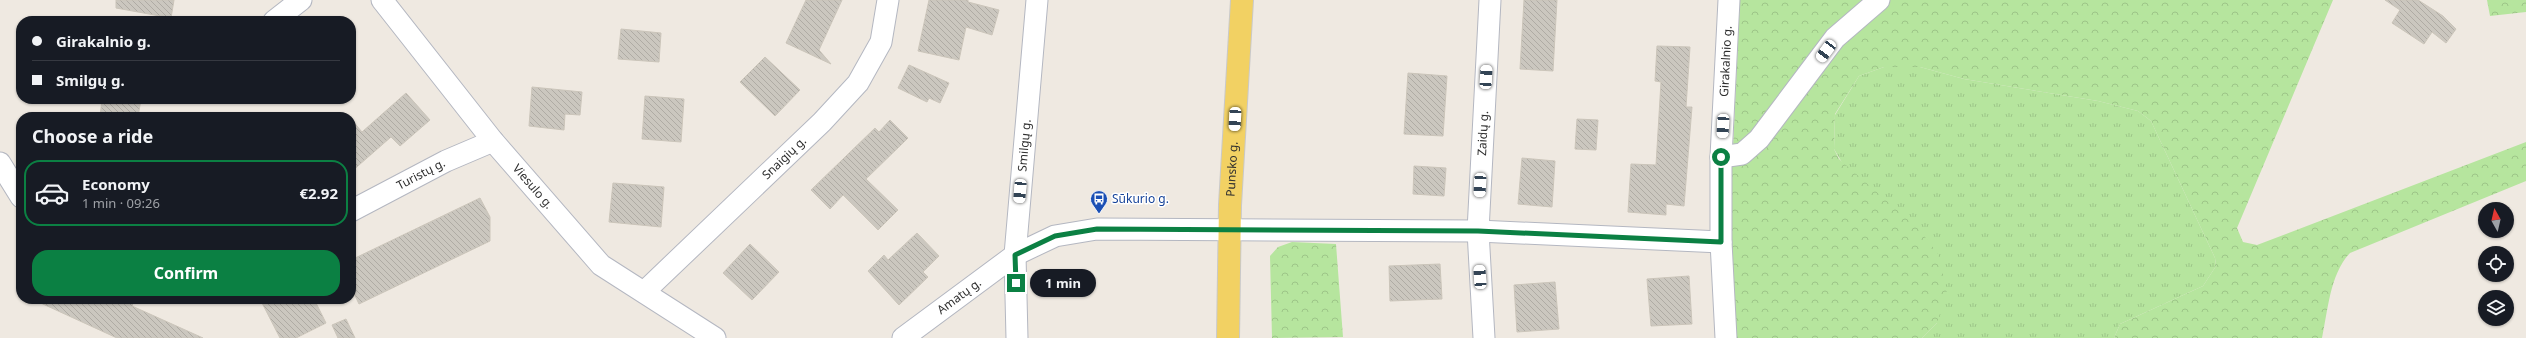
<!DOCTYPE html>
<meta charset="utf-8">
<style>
:root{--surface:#171b24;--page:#242831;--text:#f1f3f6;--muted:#9ea1a6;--line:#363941;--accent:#0b8043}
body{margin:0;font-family:"Noto Sans",sans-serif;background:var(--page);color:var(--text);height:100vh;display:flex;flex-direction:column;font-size:15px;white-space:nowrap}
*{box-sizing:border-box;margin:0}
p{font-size:13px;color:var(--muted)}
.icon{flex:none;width:22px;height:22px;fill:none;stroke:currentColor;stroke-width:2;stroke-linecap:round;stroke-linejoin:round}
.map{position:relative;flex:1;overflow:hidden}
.sheet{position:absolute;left:16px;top:112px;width:340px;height:192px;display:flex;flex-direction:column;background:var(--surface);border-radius:16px;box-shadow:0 1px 3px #0004}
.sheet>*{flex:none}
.banner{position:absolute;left:16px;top:16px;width:340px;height:88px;border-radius:16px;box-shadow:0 1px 3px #0004;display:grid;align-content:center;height:88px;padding:0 16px;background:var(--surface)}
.needle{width:26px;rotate:352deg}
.fabs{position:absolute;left:2478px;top:202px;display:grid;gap:8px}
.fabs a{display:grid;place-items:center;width:36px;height:36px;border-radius:50%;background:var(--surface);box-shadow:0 1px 3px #0004;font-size:20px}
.end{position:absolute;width:18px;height:18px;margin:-9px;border:5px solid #0b8043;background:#fff;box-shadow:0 0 0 2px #fff}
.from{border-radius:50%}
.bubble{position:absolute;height:28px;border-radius:14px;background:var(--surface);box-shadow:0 1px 3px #0004;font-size:13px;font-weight:700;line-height:28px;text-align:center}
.car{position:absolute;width:12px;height:24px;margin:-12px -6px;border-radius:5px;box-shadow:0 0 3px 1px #0007;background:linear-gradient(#fff 24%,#345 0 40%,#fff 0 76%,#345 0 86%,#fff 0)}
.banner b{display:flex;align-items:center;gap:14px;height:38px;font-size:15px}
.banner b+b{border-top:1px solid var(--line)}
.banner i{width:10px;height:10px;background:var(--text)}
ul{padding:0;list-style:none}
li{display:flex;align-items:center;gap:12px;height:66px;margin:0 8px 6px;padding:0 8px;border:2px solid transparent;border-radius:16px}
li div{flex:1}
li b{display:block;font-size:15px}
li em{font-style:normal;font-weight:700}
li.on{border-color:var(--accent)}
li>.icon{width:36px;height:36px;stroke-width:1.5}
h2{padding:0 16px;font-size:18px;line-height:48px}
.primary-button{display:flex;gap:8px;margin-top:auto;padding:8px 16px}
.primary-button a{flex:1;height:46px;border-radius:16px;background:var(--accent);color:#fff;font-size:16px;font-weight:700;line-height:46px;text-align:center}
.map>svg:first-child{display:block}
</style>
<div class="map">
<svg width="2526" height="338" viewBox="0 0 2526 338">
<defs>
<pattern id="grass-tufts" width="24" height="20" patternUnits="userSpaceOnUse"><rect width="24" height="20" fill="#b6e59e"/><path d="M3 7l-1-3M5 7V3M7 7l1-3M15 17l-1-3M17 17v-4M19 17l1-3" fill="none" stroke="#9dc588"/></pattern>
<pattern id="forest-crowns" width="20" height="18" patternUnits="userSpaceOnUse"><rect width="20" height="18" fill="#b6e59e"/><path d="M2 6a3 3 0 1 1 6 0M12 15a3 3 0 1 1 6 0" fill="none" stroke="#9dc588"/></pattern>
<pattern id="building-back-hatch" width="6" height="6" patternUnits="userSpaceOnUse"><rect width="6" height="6" fill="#cbc7bf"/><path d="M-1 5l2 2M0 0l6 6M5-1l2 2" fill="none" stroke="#afaba4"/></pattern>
</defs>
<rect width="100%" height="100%" fill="#efe9e1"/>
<!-- grass -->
<path fill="url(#grass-tufts)" d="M1884 67H1920L1964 79 2098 101 2138 111 2151 121 2215 258 2216 266 2203 286 2120 324 2114 338H1922L1937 323 1834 149 1835 115 1859 76Z"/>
<!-- forest -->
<path fill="url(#forest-crowns)" d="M1740 0H2333L2237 228 2243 242 2257 245 2526 142V181L2350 253C2330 274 2328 310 2322 338H2114L2120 324 2203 286 2216 266 2215 258 2151 121 2138 111 2098 101 1964 79 1920 67H1884L1859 76 1835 114 1834 149 1839 159 1919 229 1938 254 1947 290 1937 323 1922 338H1734L1730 211Z
M2487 0H2526V12L2490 16Z
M1292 242 1336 244 1343 337 1272 338 1270 256 1278 247Z"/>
<!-- building -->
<path fill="url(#building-back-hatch)" stroke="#cbc5ba" d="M116 0H174L171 18 116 8Z
M806 0H842L819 50 831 64 786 43Z
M929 0H968V2L999 10 992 35 966 27 959 60 918 51Z
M1524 0H1557L1553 71 1520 69Z
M2385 0H2418L2443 16 2456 29 2446 43 2432 32 2424 44 2392 23 2400 10Z
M621 29 661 33 659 62 618 59Z
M1657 46 1690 47 1686 107H1692L1684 206 1666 204V215L1628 212 1631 164 1656 165 1661 82 1655 81Z
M765 57 800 90 775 116 740 82Z
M909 65 949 83 940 103 929 98 927 102 898 88Z
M1408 73 1447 76 1443 136 1404 134Z
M532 87 582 92 580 115 565 114 564 130 529 126Z
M406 93 430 120 400 146 391 137 351 172V119L362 132Z
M645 96 684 99 681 142 642 139Z
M102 99H141L138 117H100Z
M1577 119 1598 120 1596 150 1575 149Z
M890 120 908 138 866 179 898 210 878 230 843 195 830 209 811 190 875 128 879 132Z
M1522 158 1555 161 1552 207 1518 204Z
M1414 166 1446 168 1444 196 1413 194Z
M613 183 664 187 661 227 609 222Z
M480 198 490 217V241L359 304 351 287V260Z
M917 233 939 256 923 272 928 277 899 305 868 271 884 255 888 260Z
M750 244 779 272 752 300 723 273Z
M1440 264 1442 299 1390 301 1389 266Z
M1689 276 1692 324 1651 326 1647 279Z
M1555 282 1559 329 1517 332 1514 285Z
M32 299H125L133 303 132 306 203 338H117Z
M260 299H314L326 323 296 338H280Z
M346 319 355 338H338L332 325Z"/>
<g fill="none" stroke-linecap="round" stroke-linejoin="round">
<!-- minor casing -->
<g stroke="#b4b7c1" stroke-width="23">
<g id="minor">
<path id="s1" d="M382 0 493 141 601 265 715 338"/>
<path d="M274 21 301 0"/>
<path d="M1721 157 1742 154 1759 139 1835 38 1879 0"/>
<path d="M0 163 21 197"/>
<path id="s2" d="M351 211 446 161 493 141"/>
<path id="s3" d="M644 292 822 122 858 83 881 42 888 0"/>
<path id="s4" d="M903 338 1015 255 1055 236 1097 229 1478 231 1721 242"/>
<path id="s5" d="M1017 338 1015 255 1037 0"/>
<path id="s6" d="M1484 338 1478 231 1490 0"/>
<path id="s7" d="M1726 338 1721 242V157L1729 0"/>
</g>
</g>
<!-- primary casing -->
<g stroke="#c9c9c9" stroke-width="24">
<g id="primary">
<path id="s8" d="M1228 338 1230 205 1242 0"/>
</g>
</g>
<!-- minor -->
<use href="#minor" stroke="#fff" stroke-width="21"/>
<!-- primary -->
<use href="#primary" stroke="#f2d163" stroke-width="22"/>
</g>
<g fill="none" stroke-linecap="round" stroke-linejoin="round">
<!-- route -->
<path stroke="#0b8043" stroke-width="5" d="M1016 283 1015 255 1055 236 1097 229 1478 231 1721 242V157"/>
</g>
<!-- icons -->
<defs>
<g id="bus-pin" transform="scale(0.9)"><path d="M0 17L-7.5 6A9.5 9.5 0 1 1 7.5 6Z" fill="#1a4fb4" stroke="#fff"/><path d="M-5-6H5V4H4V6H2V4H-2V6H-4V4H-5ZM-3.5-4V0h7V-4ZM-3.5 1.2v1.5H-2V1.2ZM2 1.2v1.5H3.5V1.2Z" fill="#fff"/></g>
</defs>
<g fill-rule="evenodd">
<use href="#bus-pin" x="1099" y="199"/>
</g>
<g text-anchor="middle" stroke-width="3" stroke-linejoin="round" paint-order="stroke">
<!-- street labels -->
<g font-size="12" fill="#2e2e2e" stroke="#fff">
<text dy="4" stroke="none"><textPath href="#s7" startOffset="277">Girakalnio g.</textPath></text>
<text dy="4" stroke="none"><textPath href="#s6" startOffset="205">Zaidų g.</textPath></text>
<text dy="4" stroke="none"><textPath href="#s5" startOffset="193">Smilgų g.</textPath></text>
<text dy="4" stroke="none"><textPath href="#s3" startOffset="194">Snaigių g.</textPath></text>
<text dy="4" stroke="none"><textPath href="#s8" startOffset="169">Punsko g.</textPath></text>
<text dy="4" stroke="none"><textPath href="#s2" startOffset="79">Turistų g.</textPath></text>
<text dy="4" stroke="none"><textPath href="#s1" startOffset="240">Viesulo g.</textPath></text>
<text dy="4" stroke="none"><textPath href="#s4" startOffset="70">Amatų g.</textPath></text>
</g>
<!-- transit labels -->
<g font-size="12" fill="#164399" stroke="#fff" text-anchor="start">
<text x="1112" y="203">Sūkurio g.</text>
</g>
</g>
</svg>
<div class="fabs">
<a><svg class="needle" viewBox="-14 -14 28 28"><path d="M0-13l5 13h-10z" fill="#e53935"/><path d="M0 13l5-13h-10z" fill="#9ea1a6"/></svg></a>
<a><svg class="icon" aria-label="locate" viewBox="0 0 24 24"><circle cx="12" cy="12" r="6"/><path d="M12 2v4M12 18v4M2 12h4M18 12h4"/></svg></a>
<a><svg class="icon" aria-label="layers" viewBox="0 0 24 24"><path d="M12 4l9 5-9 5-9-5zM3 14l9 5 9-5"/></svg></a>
</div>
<i class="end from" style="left:1721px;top:157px"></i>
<i class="end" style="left:1016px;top:283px"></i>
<div class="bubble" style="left:1030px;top:269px;width:66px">1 min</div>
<i class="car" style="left:1826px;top:51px;rotate:217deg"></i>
<i class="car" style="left:1486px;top:77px;rotate:3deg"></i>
<i class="car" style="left:1235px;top:119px;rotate:183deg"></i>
<i class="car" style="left:1723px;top:126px;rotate:183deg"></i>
<i class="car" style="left:1480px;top:185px;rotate:183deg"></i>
<i class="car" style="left:1020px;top:191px;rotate:185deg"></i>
<i class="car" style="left:1480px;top:277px;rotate:356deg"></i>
<div class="banner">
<b><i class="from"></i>Girakalnio g.</b>
<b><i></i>Smilgų g.</b>
</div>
<section class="sheet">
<h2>Choose a ride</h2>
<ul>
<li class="on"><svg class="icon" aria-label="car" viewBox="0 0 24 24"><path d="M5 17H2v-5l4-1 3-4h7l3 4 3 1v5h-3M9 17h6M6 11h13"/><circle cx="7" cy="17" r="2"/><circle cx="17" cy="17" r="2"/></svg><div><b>Economy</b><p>1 min · 09:26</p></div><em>€2.92</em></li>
</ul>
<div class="primary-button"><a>Confirm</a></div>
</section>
</div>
